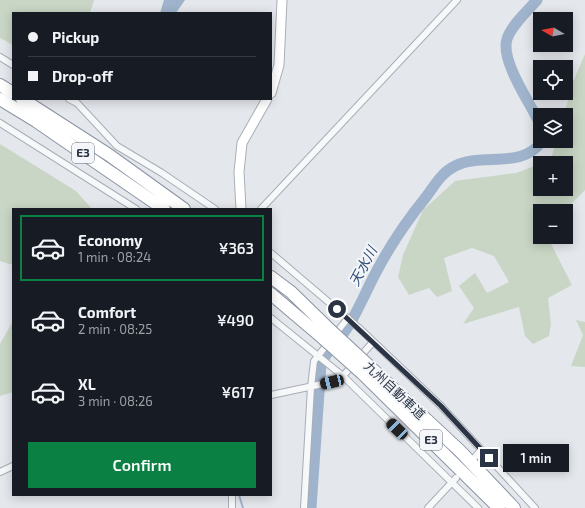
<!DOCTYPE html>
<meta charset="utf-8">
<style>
:root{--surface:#171b24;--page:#242831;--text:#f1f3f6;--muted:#9ea1a6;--line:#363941;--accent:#0b8043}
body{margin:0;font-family:"Exo 2","Noto Sans JP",sans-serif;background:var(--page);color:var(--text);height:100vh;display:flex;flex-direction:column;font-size:15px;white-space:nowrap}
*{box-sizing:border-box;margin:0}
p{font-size:13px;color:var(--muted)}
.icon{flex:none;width:22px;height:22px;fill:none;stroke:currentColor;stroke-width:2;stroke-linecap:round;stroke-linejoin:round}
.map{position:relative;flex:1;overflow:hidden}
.panel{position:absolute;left:12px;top:208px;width:260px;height:288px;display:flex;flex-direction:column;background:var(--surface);border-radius:0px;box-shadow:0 2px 10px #0003}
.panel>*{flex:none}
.hud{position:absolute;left:12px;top:12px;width:260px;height:88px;border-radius:0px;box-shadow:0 2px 10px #0003;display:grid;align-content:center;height:88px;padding:0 16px;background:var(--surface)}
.needle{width:26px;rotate:279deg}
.buttons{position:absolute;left:533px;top:12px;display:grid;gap:8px}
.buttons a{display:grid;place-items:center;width:40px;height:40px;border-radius:0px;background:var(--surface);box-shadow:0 2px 10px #0003;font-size:20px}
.end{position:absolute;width:18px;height:18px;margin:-9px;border:5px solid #2b3445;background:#fff;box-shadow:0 0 0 2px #fff}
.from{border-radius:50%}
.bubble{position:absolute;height:28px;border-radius:0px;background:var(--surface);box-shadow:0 2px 10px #0003;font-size:13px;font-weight:600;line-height:28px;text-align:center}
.car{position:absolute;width:12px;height:24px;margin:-12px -6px;border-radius:5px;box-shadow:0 0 3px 1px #0007;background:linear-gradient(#222 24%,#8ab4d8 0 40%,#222 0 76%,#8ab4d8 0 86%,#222 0)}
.hud b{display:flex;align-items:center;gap:14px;height:38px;font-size:15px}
.hud b+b{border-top:1px solid var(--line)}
.hud i{width:10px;height:10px;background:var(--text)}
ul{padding:7px 0 0;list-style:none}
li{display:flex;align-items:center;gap:12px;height:66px;margin:0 8px 6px;padding:0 8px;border:2px solid transparent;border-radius:0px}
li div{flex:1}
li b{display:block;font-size:15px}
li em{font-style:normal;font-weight:600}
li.active{border-color:var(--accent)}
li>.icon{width:36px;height:36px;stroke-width:1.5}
.primary-button{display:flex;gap:8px;margin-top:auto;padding:8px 16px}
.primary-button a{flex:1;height:46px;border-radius:0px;background:var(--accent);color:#fff;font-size:16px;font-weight:600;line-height:46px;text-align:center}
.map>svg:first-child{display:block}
</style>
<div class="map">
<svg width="585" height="508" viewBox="0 0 585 508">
<rect width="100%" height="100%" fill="#e4e7ec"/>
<!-- green -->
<path fill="#c9d6c5" d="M0 0H94L90 13H13V45L0 38Z
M585 54V190L570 205 573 232 566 235V211H540V237H557L549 240 572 285 548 298 551 324 549 336 533 344 525 336 519 307 463 324 474 308 459 286 475 273 487 293 509 282 494 256 472 248 444 258 452 291 437 297 429 288 409 295 398 277 403 255 423 210 455 181 516 173 540 164V189H566V163H542L551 159 556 141H566V115H564L573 82Z
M0 144 76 191 92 209H13V265L0 261Z
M576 320 585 322V367L571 366 583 335Z
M13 321V392L0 396V344Z"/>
<!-- water -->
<path fill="#9fb4cc" d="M164 0H185L176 13H160Z"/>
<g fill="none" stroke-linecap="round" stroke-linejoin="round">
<!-- stream -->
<path stroke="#9fb4cc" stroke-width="2" d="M239 495 243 508"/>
<!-- river -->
<path stroke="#9fb4cc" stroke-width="11" d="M537 0C528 10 511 26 507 39 500 61 531 104 540 124
M311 508 321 364C328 348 341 339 349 325 361 305 369 284 380 265 393 241 409 218 426 197 435 185 441 173 455 166 483 152 522 170 542 141"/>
<!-- street casing -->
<g stroke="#a9aeb7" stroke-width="8">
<path id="street" d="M0 57 13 65
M69 99 77 103 117 146 162 173 215 209
M0 123 136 209
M261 209 457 0
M271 253 359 328 441 406 535 508
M271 318 343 376 478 508
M271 395 332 382 343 376 373 342
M475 457 481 450
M0 472 13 466
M232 508V495
M304 508 311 387 314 361 348 318
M428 508 456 478"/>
</g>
<!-- secondary casing -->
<g stroke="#a9aeb7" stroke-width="11">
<path id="secondary" d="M271 93 279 65 282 0
M241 209 239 172 242 143 267 99"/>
</g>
<!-- highway casing -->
<g stroke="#8b94a3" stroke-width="14">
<path id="highway" d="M0 85 13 93
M0 99 36 121 164 209
M22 99 109 155 184 209
M271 277 291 292 331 331
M271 294 324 339
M369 366 460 451 514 508
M362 373 499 508"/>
</g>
<!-- street -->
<use href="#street" stroke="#f7f8fa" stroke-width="6"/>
<!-- secondary -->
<use href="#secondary" stroke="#fff" stroke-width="9"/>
<!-- highway -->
<use href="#highway" stroke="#fff" stroke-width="12"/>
<!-- highway-bridge casing -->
<g stroke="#8b94a3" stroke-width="14" stroke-linecap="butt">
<path id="highway-bridge" d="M331 331 369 366
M324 339 362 373"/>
</g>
<!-- highway-bridge -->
<use href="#highway-bridge" stroke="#fff" stroke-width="12"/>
</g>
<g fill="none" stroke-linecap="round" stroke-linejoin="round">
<!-- route -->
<path stroke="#2b3445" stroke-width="5" d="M337 309 441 406 489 458"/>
</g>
<g text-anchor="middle" stroke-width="4" stroke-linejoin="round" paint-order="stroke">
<!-- shield labels -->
<g fill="#f4f6f9" stroke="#676e7b" stroke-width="1">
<rect x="72" y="143" width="22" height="20" rx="3"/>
<rect x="420" y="430" width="22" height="20" rx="3"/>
</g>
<g font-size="12" font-weight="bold" fill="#2b3445">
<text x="83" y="157">E3</text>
<text x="431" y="444">E3</text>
</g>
<!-- street labels -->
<g font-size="13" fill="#2b3445" stroke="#f4f6f9">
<text transform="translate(395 390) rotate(43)" y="5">九州自動車道</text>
</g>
<!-- water labels -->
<g font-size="14" font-style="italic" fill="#34527a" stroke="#f4f6f9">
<text transform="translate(363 266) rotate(-62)" y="5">天水川</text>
</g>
</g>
</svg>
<div class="buttons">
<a><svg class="needle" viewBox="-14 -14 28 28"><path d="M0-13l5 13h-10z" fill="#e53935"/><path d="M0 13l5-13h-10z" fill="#9ea1a6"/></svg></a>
<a><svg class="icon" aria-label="locate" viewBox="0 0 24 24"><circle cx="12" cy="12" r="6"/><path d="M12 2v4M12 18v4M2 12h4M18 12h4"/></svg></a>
<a><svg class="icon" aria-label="layers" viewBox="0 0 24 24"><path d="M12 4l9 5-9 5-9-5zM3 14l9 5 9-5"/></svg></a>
<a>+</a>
<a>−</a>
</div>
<i class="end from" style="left:337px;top:309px"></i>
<i class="end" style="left:489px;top:458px"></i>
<div class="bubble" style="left:503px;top:444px;width:66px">1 min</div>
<i class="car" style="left:332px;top:382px;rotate:257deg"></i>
<i class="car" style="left:397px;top:429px;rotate:314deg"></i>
<div class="hud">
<b><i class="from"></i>Pickup</b>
<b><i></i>Drop-off</b>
</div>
<section class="panel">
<ul>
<li class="active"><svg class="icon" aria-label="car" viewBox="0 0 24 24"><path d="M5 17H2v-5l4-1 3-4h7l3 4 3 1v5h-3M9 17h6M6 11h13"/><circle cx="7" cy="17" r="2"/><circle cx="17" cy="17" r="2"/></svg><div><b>Economy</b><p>1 min · 08:24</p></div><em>¥363</em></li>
<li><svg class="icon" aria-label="car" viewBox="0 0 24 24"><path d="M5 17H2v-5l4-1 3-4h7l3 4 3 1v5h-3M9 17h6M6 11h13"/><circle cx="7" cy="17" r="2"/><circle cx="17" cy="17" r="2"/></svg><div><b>Comfort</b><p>2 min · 08:25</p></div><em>¥490</em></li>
<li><svg class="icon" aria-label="car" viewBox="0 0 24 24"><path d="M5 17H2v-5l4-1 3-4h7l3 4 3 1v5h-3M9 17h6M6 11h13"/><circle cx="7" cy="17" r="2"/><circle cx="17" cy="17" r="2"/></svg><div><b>XL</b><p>3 min · 08:26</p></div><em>¥617</em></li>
</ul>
<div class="primary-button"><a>Confirm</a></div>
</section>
</div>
